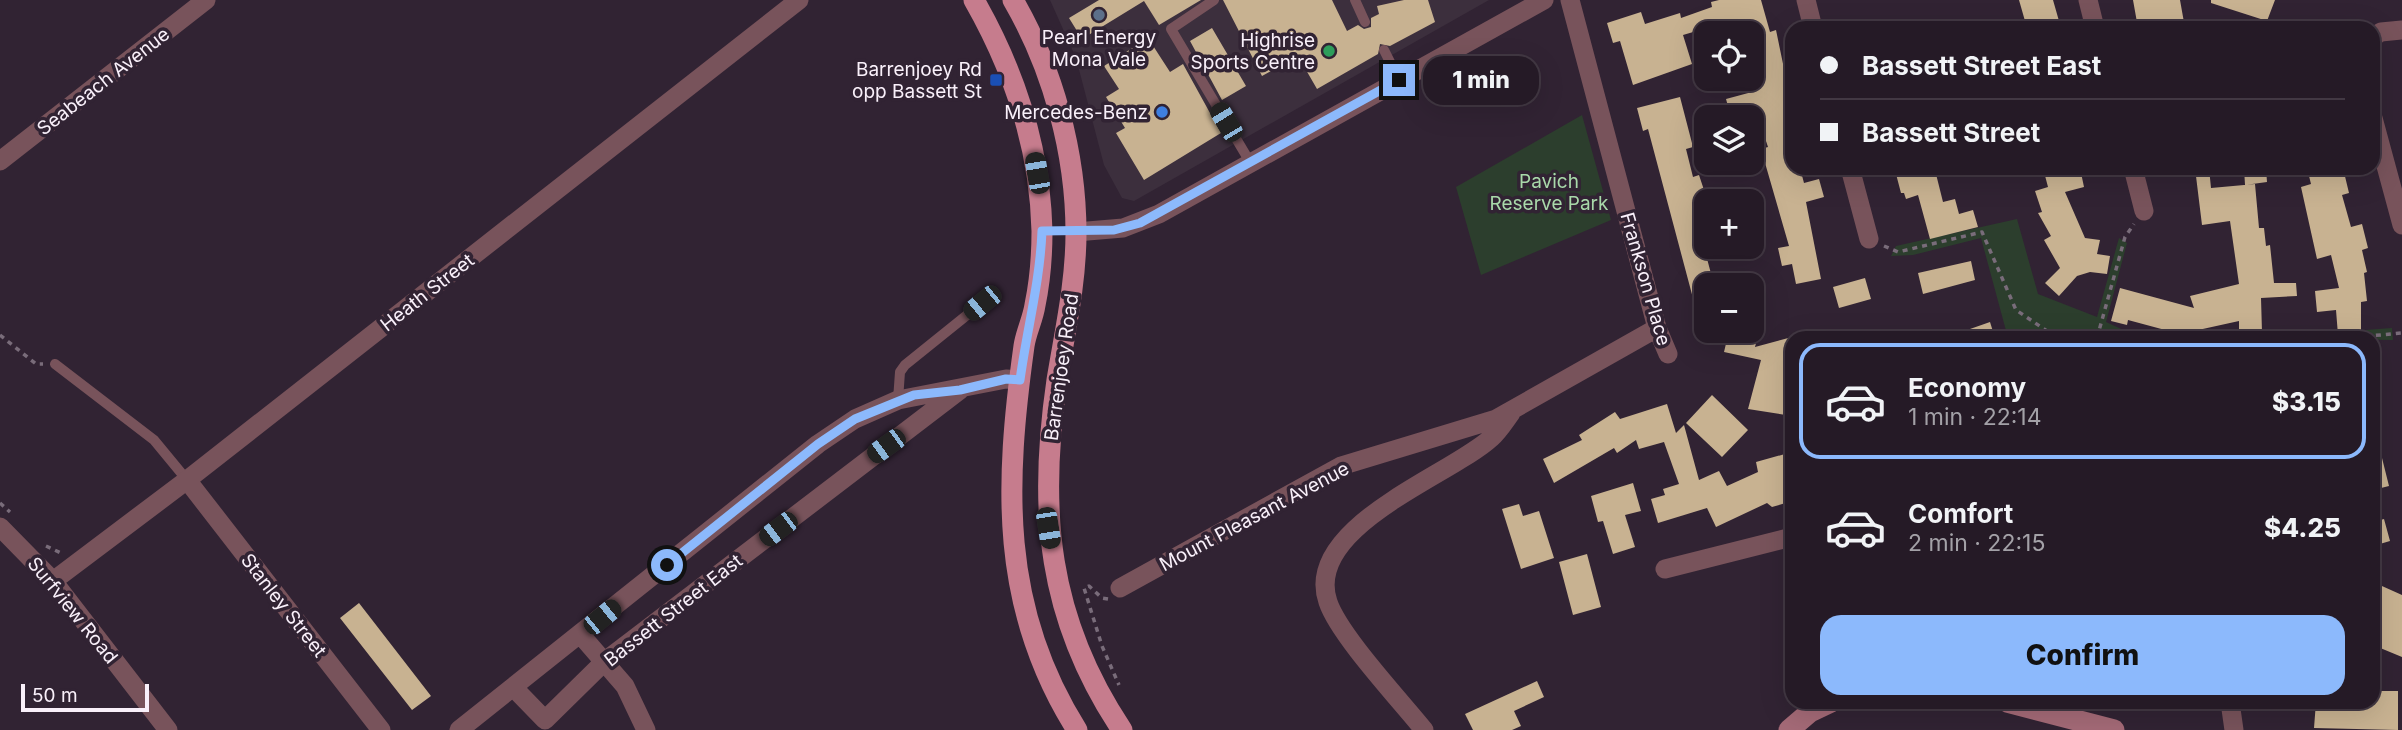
<!DOCTYPE html>
<meta charset="utf-8">
<style>
:root{--surface:#251a26;--page:#312732;--text:#f1f3f6;--muted:#a3a1a7;--line:#423843;--accent:#8cb9fc}
body{margin:0;font-family:Inter,sans-serif;background:var(--page);color:var(--text);height:100vh;display:flex;flex-direction:column;font-size:26px;white-space:nowrap}
*{box-sizing:border-box;margin:0}
p{font-size:23px;color:var(--muted)}
.icon{flex:none;width:38px;height:38px;fill:none;stroke:currentColor;stroke-width:2;stroke-linecap:round;stroke-linejoin:round}
.map{position:relative;flex:1;overflow:hidden}
.sheet{position:absolute;left:1785px;top:331px;width:595px;height:378px;display:flex;flex-direction:column;background:var(--surface);border-radius:21px;box-shadow:0 7px 28px #0002,0 0 0 2px var(--line)}
.sheet>*{flex:none}
.top-card{position:absolute;left:1785px;top:21px;width:595px;height:154px;border-radius:21px;box-shadow:0 7px 28px #0002,0 0 0 2px var(--line);display:grid;align-content:center;height:154px;padding:0 35px;background:var(--surface)}
.buttons{position:absolute;left:1694px;top:21px;display:grid;gap:14px}
.buttons a{display:grid;place-items:center;width:70px;height:70px;border-radius:14px;background:var(--surface);box-shadow:0 7px 28px #0002,0 0 0 2px var(--line);font-size:35px}
.scale{position:absolute;left:21px;bottom:18px;width:128px;box-sizing:border-box;padding-left:7px;border:4px solid #f9f0fa;border-top:0;font-size:19px;line-height:24px;white-space:nowrap;color:#f9f0fa;-webkit-text-stroke:5px #312333;paint-order:stroke}
.end{position:absolute;width:32px;height:32px;margin:-16px;border:9px solid #8cb9fc;background:#111;box-shadow:0 0 0 4px #111}
.from{border-radius:50%}
.bubble{position:absolute;height:49px;border-radius:21px;background:var(--surface);box-shadow:0 7px 28px #0002,0 0 0 2px var(--line);font-size:23px;font-weight:800;line-height:49px;text-align:center}
.car{position:absolute;width:21px;height:42px;margin:-21px -10px;border-radius:9px;box-shadow:0 0 5px 2px #0007;background:linear-gradient(#222 24%,#8ab4d8 0 40%,#222 0 76%,#8ab4d8 0 86%,#222 0)}
.top-card b{display:flex;align-items:center;gap:24px;height:66px;font-size:26px}
.top-card b+b{border-top:2px solid var(--line)}
.top-card i{width:18px;height:18px;background:var(--text)}
ul{padding:12px 0 0;list-style:none}
li{display:flex;align-items:center;gap:21px;height:116px;margin:0 14px 10px;padding:0 21px;border:4px solid transparent;border-radius:21px}
li div{flex:1}
li b{display:block;font-size:26px}
li em{font-style:normal;font-weight:800}
li.active{border-color:var(--accent)}
li>.icon{width:63px;height:63px;stroke-width:1.5}
.button{display:flex;gap:14px;margin-top:auto;padding:14px 35px}
.button a{flex:1;height:80px;border-radius:21px;background:var(--accent);color:#111;font-size:28px;font-weight:800;line-height:80px;text-align:center}
.map>svg:first-child{display:block}
</style>
<div class="map">
<svg width="2402" height="730" viewBox="0 0 2402 730">
<rect width="100%" height="100%" fill="#312333"/>
<!-- industrial -->
<path fill="#3c2f3d" d="M1050 0H1489L1134 201 1122 198 1104 165 1076 58Z"/>
<!-- green -->
<path fill="#2c3e2d" d="M1582 115 1611 220 1481 275 1456 187Z
M2017 219 2038 294 2097 317 2119 238 2127 243 2106 322 2141 338H2008L1981 238 1913 255 1891 256 1896 246Z
M2392 328 2393 340 2259 338Z"/>
<!-- building -->
<path fill="#c8b291" d="M1099 0H1201L1159 25 1144 1 1082 39 1069 18Z
M1223 0H1332L1347 31 1358 25 1364 29 1371 27V18L1379 14 1377 6 1404 0H1428L1435 22 1390 46 1380 44 1378 54 1317 89 1298 56 1262 76Z
M1719 0H1761L1770 32 1776 30 1787 83 1792 82V168H1800L1804 183 1819 179 1824 197 1806 202 1821 279 1796 284 1792 264 1782 266 1778 248 1789 246 1761 149 1768 147 1759 120 1752 122V117H1731L1726 99 1752 92V33H1741L1738 24 1719 29 1717 25 1683 35 1692 64 1633 85 1620 41 1613 43 1607 23 1641 12 1645 24 1680 13 1681 18 1712 7 1711 2Z
M2019 0H2053L2061 28H2027Z
M2133 0H2180L2185 28H2138Z
M2211 0H2275L2267 21 2211 3Z
M1212 28 1246 86 1222 100 1190 41Z
M1148 38 1170 72 1183 64 1221 133 1144 180 1116 133 1125 128 1106 97 1119 89 1104 66Z
M1680 97 1693 147 1686 149 1693 177 1699 175 1704 190 1706 189 1705 251 1714 285H1706V299L1694 302 1648 129 1643 131 1637 108Z
M1898 168H1922L1924 177 1936 174 1943 202 1955 199 1959 214 1973 210 1978 227 1930 239 1918 195 1906 199 1904 193H1901L1896 174 1899 173Z
M2043 168H2080L2084 187 2065 192 2085 238 2100 240 2097 254 2110 256 2107 274 2090 272 2077 276 2059 296 2045 283 2060 268 2044 240 2051 236 2038 213 2042 212 2035 191 2048 187Z
M2195 168H2209L2211 188 2255 184 2259 228H2264L2266 246 2270 245 2274 283H2296L2297 296 2261 298 2262 332H2239V321L2180 334 2128 320 2127 325 2111 321 2120 288 2194 308 2190 296 2239 284 2230 221 2202 225Z
M2244 168H2266L2267 182 2245 185Z
M2307 168H2343L2349 193 2342 195 2351 227 2362 224 2368 248 2362 250 2367 272 2364 273 2367 301 2361 302V333L2338 335 2336 310 2317 312 2315 291 2339 288 2331 255 2317 259 2301 187 2311 184Z
M1971 261 1975 280 1923 294 1918 273Z
M1865 278 1871 299 1839 308 1833 287Z
M1990 322 1995 338H1950V336Z
M1729 331H1759L1755 347 1792 337V416L1748 409 1761 360 1724 352Z
M1712 395 1748 430 1722 457 1686 423Z
M1667 404 1676 433 1684 425 1699 480 1719 471 1727 486 1758 472 1756 462 1792 452V486L1785 488 1789 502 1772 507 1767 503 1716 527 1707 508 1658 523 1651 499 1665 495 1663 489 1679 484 1664 442 1639 449 1636 440 1617 453 1614 448 1554 483 1543 459 1582 440 1579 435 1615 412 1620 419Z
M2378 442 2389 486 2373 490V443Z
M1633 483 1641 511 1625 515 1635 547 1613 554 1603 521 1598 522 1591 496Z
M1519 504 1523 516 1539 511 1554 558 1521 569 1502 509Z
M2384 519 2390 541 2373 546V522Z
M1587 554 1601 607 1573 615 1559 562Z
M2373 582 2402 595V657L2373 645Z
M359 603 431 696 412 710 340 618Z
M1537 681 1544 697 1514 711 1521 726 1512 730H1473L1465 714Z
M2373 691H2398V730L2314 728 2316 702H2373Z"/>
<g fill="none" stroke-linecap="round" stroke-linejoin="round">
<!-- path -->
<path stroke="#796c7a" stroke-width="3.5" stroke-dasharray="5 5" stroke-linecap="butt" d="M1884 246 1898 252 1982 232 2016 310 2047 331 2071 338
M0 335 36 364H43
M2044 338 2047 331
M2097 338 2125 237 2134 224
M2346 338 2402 333
M0 503 10 512
M46 546 61 553
M1108 599 1102 598 1089 586 1084 588 1102 646 1119 685"/>
<!-- lane -->
<path stroke="#78535b" stroke-width="10" d="M1214 0 1171 29 1250 162
M1355 0 1365 22
M1384 50 1399 80
M55 364 154 440 187 480
M898 400 900 372 905 365 982 303"/>
<!-- street -->
<path stroke="#78535b" stroke-width="19" d="M1570 0 1657 328 1668 354
M1806 0 1813 28
M2088 0 2095 28
M2373 37 2381 32 2402 30
M2373 118 2402 225
M0 161 206 0
M1850 168 1869 239
M2133 168 2144 211
M1076 232 1123 228 1159 214 1544 0
M187 480 381 730
M0 527 53 581 168 730
M1665 569 1792 537
M53 581 187 480 799 0
M1120 588 1341 466 1496 419 1657 328
M580 634 625 686 646 730
M514 688 545 720 605 661 960 390
M2230 702 2234 730
M459 730 818 444 855 419 898 400 1006 379 1020 380
M1424 730C1400 700 1339 635 1328 602 1302 527 1451 475 1491 438 1499 431 1505 421 1511 413"/>
<!-- secondary -->
<path stroke="#a46a77" stroke-width="21" d="M2007 702 2114 730
M1789 730 1810 712 1831 702"/>
<!-- primary -->
<path stroke="#c67c8d" stroke-width="21" d="M974 0C1014 70 1040 149 1042 231 1042 255 1040 281 1035 305 1033 319 1026 332 1024 346 1005 483 999 607 1077 730
M1013 0C1053 69 1076 153 1076 233 1076 283 1065 331 1057 380 1038 510 1047 618 1122 730"/>
</g>
<g fill="none" stroke-linecap="round" stroke-linejoin="round">
<!-- route -->
<path stroke="#8cb9fc" stroke-width="9" d="M667 565 818 444 855 419 914 395 960 390 1006 379 1020 380C1027 329 1040 282 1042 231L1114 230 1140 223 1399 80"/>
</g>
<!-- markers -->
<circle fill="#5c6f8a" stroke="#312333" stroke-width="2.5" cx="1099" cy="15" r="7"/>
<circle fill="#2e9e5b" stroke="#312333" stroke-width="2.5" cx="1329" cy="51" r="7"/>
<rect fill="#1a4fb4" stroke="#312333" stroke-width="2.5" x="989" y="73" width="14" height="14" rx="3.5"/>
<circle fill="#3f7fe0" stroke="#312333" stroke-width="2.5" cx="1162" cy="112" r="7"/>
<g text-anchor="middle" stroke-width="7" stroke-linejoin="round" paint-order="stroke">
<!-- poi labels -->
<g font-size="19" fill="#f9f0fa" stroke="#312333" text-anchor="end">
<text x="1099" y="44" text-anchor="middle">Pearl Energy<tspan x="1099" dy="22">Mona Vale</tspan></text>
<text x="1315" y="47">Highrise<tspan x="1315" dy="22">Sports Centre</tspan></text>
<text x="982" y="76">Barrenjoey Rd<tspan x="982" dy="22">opp Bassett St</tspan></text>
<text x="1148" y="119">Mercedes-Benz</text>
</g>
<!-- street labels -->
<g font-size="19" fill="#f9f0fa" stroke="#312333">
<text transform="translate(103 81) rotate(-38)" y="7">Seabeach Avenue</text>
<text transform="translate(1646 279) rotate(74)" y="7">Frankson Place</text>
<text transform="translate(427 292) rotate(-38)" y="7">Heath Street</text>
<text transform="translate(1061 367) rotate(-82)" y="7">Barrenjoey Road</text>
<text transform="translate(1254 516) rotate(-28)" y="7">Mount Pleasant Avenue</text>
<text transform="translate(284 605) rotate(52)" y="7">Stanley Street</text>
<text transform="translate(73 610) rotate(51)" y="7">Surfview Road</text>
<text transform="translate(673 610) rotate(-38)" y="7">Bassett Street East</text>
</g>
<!-- park labels -->
<g font-size="19" fill="#a9d9aa" stroke="#312333">
<text x="1549" y="188">Pavich<tspan x="1549" dy="22">Reserve Park</tspan></text>
</g>
</g>
</svg>
<div class="buttons">
<a><svg class="icon" aria-label="locate" viewBox="0 0 24 24"><circle cx="12" cy="12" r="6"/><path d="M12 2v4M12 18v4M2 12h4M18 12h4"/></svg></a>
<a><svg class="icon" aria-label="layers" viewBox="0 0 24 24"><path d="M12 4l9 5-9 5-9-5zM3 14l9 5 9-5"/></svg></a>
<a>+</a>
<a>−</a>
</div>
<div class="scale">50 m</div>
<i class="end from" style="left:667px;top:565px"></i>
<i class="end" style="left:1399px;top:80px"></i>
<div class="bubble" style="left:1423px;top:56px;width:116px">1 min</div>
<i class="car" style="left:1226px;top:122px;rotate:329deg"></i>
<i class="car" style="left:1037px;top:173px;rotate:350deg"></i>
<i class="car" style="left:982px;top:303px;rotate:231deg"></i>
<i class="car" style="left:886px;top:446px;rotate:234deg"></i>
<i class="car" style="left:1048px;top:528px;rotate:171deg"></i>
<i class="car" style="left:778px;top:529px;rotate:233deg"></i>
<i class="car" style="left:602px;top:617px;rotate:51deg"></i>
<div class="top-card">
<b><i class="from"></i>Bassett Street East</b>
<b><i></i>Bassett Street</b>
</div>
<section class="sheet">
<ul>
<li class="active"><svg class="icon" aria-label="car" viewBox="0 0 24 24"><path d="M5 17H2v-5l4-1 3-4h7l3 4 3 1v5h-3M9 17h6M6 11h13"/><circle cx="7" cy="17" r="2"/><circle cx="17" cy="17" r="2"/></svg><div><b>Economy</b><p>1 min · 22:14</p></div><em>$3.15</em></li>
<li><svg class="icon" aria-label="car" viewBox="0 0 24 24"><path d="M5 17H2v-5l4-1 3-4h7l3 4 3 1v5h-3M9 17h6M6 11h13"/><circle cx="7" cy="17" r="2"/><circle cx="17" cy="17" r="2"/></svg><div><b>Comfort</b><p>2 min · 22:15</p></div><em>$4.25</em></li>
</ul>
<div class="button"><a>Confirm</a></div>
</section>
</div>
